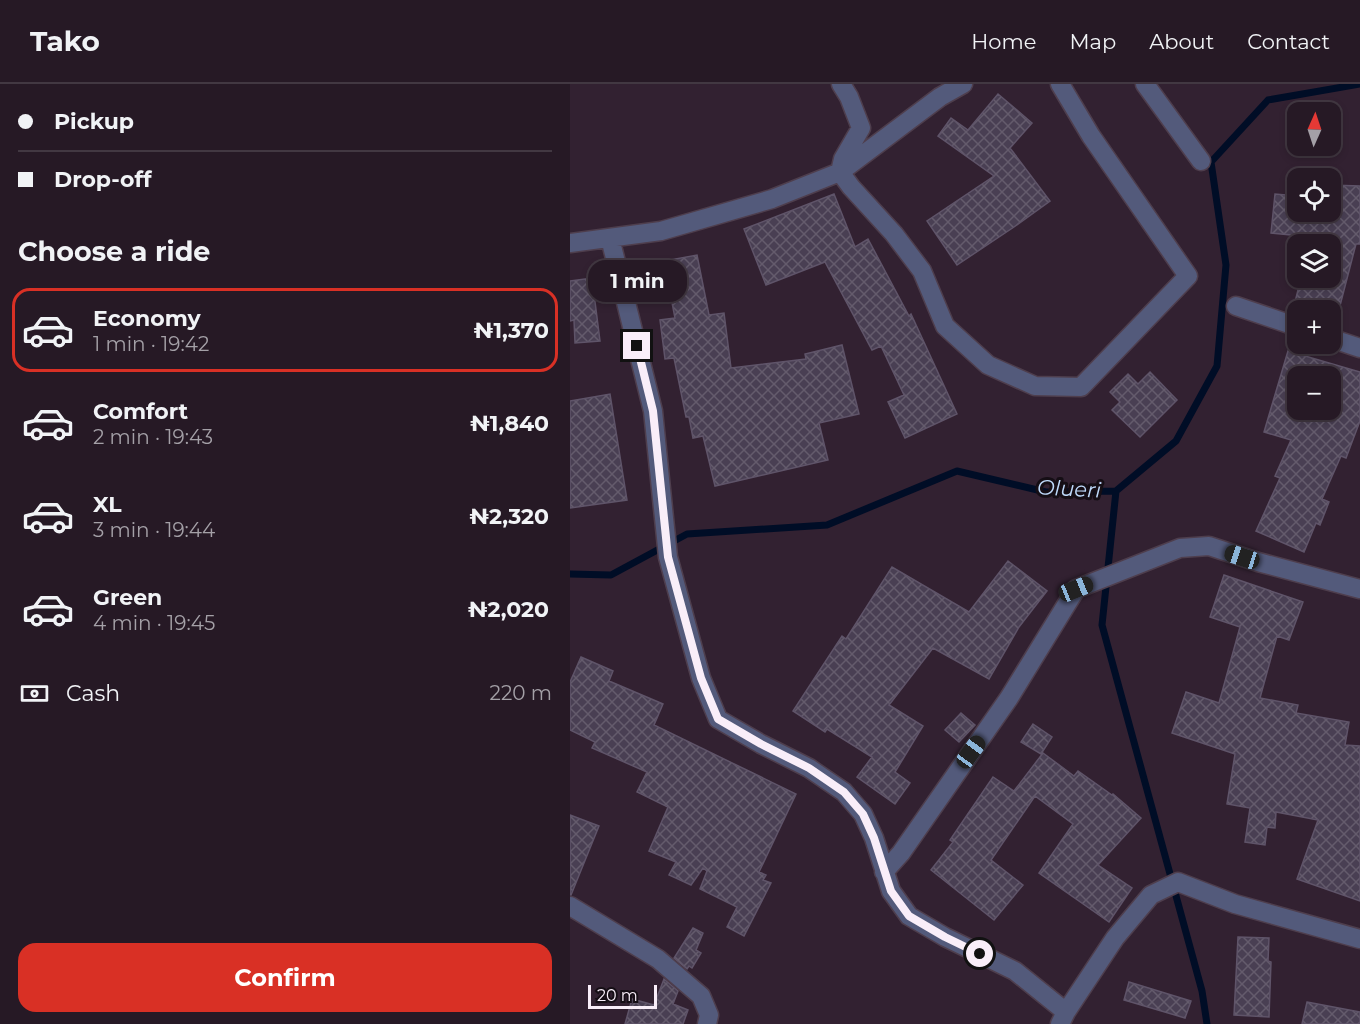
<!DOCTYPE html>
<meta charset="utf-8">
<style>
:root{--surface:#261925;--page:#2e222d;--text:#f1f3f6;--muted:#a4a0a7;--line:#423842;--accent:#d93025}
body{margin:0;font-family:Montserrat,sans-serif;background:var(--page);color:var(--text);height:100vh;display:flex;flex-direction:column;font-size:22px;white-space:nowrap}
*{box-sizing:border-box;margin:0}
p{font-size:20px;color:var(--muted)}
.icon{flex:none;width:33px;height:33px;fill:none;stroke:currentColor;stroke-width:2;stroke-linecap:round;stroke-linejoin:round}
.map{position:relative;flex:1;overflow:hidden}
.panel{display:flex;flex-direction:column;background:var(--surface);width:570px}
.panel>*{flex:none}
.hud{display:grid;align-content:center;height:132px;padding:0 18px;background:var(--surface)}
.needle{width:39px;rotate:3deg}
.controls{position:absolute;left:717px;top:18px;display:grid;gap:12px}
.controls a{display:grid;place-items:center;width:54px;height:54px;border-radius:12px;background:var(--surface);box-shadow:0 3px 9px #0003,0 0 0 2px var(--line);font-size:30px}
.scale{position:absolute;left:18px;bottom:15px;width:69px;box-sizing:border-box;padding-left:6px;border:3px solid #f9eef9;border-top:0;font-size:16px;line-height:21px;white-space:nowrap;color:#f9eef9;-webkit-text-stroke:4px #150e15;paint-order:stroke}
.end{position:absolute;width:27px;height:27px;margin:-14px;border:8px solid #f9eef9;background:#111;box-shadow:0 0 0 3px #111}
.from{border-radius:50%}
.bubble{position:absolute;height:42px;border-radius:18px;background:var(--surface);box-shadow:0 3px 9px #0003,0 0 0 2px var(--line);font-size:20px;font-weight:700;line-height:42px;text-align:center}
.car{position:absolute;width:18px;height:36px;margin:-18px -9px;border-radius:8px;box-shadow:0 0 4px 2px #0007;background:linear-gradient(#222 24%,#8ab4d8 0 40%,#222 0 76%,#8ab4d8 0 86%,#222 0)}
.hud b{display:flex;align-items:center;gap:21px;height:57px;font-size:22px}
.hud b+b{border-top:2px solid var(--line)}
.hud i{width:15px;height:15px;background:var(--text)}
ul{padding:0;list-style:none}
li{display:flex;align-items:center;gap:18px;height:84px;margin:0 12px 9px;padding:0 6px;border:3px solid transparent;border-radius:18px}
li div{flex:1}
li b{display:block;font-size:22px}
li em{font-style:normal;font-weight:700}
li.active{border-color:var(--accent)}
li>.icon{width:54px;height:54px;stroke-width:1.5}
h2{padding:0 18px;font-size:27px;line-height:72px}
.pay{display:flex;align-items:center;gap:15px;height:66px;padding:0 18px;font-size:22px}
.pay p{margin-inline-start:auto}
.cta{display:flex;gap:12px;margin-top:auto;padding:12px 18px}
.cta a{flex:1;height:69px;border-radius:18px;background:var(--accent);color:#fff;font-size:24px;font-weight:700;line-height:69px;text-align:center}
header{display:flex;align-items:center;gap:36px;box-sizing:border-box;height:84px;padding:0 30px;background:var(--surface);border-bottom:2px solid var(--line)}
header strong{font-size:28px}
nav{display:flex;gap:33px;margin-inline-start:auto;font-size:21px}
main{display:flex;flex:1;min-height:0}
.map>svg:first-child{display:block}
</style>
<header>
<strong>Tako</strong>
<nav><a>Home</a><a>Map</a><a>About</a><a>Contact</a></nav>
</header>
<main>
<section class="panel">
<div class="hud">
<b><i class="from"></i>Pickup</b>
<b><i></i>Drop-off</b>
</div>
<h2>Choose a ride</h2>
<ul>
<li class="active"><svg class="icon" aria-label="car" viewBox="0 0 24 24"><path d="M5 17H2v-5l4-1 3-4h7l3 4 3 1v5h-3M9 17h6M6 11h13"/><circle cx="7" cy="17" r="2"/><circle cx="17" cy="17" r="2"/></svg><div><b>Economy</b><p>1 min · 19:42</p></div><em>₦1,370</em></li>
<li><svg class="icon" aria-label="car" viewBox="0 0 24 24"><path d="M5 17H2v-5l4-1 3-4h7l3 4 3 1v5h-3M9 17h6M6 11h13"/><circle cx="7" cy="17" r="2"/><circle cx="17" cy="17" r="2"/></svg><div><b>Comfort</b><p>2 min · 19:43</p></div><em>₦1,840</em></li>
<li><svg class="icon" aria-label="car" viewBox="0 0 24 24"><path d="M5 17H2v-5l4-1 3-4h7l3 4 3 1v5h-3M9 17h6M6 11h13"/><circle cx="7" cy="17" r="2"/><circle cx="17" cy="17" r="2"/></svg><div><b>XL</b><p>3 min · 19:44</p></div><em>₦2,320</em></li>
<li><svg class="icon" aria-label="car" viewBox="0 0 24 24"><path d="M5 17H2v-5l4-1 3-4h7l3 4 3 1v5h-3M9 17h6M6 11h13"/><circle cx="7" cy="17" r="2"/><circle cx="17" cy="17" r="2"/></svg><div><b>Green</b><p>4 min · 19:45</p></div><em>₦2,020</em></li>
</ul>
<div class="pay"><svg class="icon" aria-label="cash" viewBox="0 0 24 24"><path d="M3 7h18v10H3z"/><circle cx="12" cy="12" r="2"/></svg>Cash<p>220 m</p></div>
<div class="cta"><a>Confirm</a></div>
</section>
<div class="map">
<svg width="790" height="940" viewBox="0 0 790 940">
<defs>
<pattern id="building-cross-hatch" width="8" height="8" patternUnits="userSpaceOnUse" patternTransform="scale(1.5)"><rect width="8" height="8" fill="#493f53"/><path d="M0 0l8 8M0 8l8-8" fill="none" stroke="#645b6c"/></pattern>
</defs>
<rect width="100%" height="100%" fill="#322131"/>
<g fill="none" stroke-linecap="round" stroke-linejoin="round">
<!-- stream -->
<path stroke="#000d26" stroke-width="7" d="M546 407 532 541 632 907 637 940
M0 490 41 491 117 450 257 441 387 387 476 408 546 407 606 357 647 282 656 181 641 78 698 16 790 0"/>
</g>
<!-- building -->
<path fill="url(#building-cross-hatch)" stroke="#5f5469" stroke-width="1.5" fill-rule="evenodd" d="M428 10 462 39 440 64 480 117 444 143 387 181 357 137 424 92 368 52 381 34 398 46Z
M760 101 790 102V160H786L766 237 760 235V226H723L731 194H760V160H740L742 153 701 149 705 110 728 112V128H760Z
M264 110 285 163 298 155 339 232 341 230 387 330 335 354 318 318 334 311 311 262 302 266 255 178 196 201 174 145Z
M127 171 139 231 154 229 161 284 236 275 235 270 272 261 289 330 249 339 258 376 145 402 133 352 123 354 119 333H116L104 274 95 275 90 236 105 234 94 177Z
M22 194 30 257 5 259 4 236 0 237V197Z
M718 267 790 288V337L776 374 771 372 752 415 759 418 750 441 746 439 734 468 686 447 710 394 705 392 721 356 694 348ZM728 292H760V326H728Z
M580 288 607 316 570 353 542 326 550 318 540 308 558 290 568 300Z
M40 310 57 416 0 424V317Z
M438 477 477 507 449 543 419 595 363 564 319 621 353 642 325 688 340 699 325 720 287 693 302 673 257 645 255 648 223 627 272 552 276 555 322 483 399 528Z
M654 491 733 518 719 556 707 552 690 614 728 621 726 629 779 638 775 661 790 662V817L727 795 748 736 706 728 705 744 697 743 695 761 675 758 680 724 657 720 665 670 602 649 616 608 649 619 670 543 640 533Z
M11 573 43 587 39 597 93 620 84 641 226 710 189 788 196 791 193 796 201 799 174 852 157 843 167 823 130 805 137 787 133 784 121 801 99 791 106 778 79 767 98 723 67 708 77 688 22 664 25 658 0 646V598Z
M391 629 405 641 389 658 375 646Z
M463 640 482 653 471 670 451 658Z
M473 669 504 692 508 687 542 711 543 710 571 734 528 781 562 804 539 838 469 789 503 740 465 712 421 776 453 801 424 836 361 786 383 758 380 756 423 693 444 707Z
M0 731 29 742 1 811H0Z
M123 844 133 849 126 866 131 869 122 884 119 882 117 885 104 874Z
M668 853 699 854 698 877 701 878 699 933 664 931Z
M94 895 108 907 103 920 118 926 113 940H55L62 915 84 921Z
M559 898 621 917 615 934 554 916Z
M737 918 790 928V940H732Z"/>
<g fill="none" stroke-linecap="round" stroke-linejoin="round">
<!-- street casing -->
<g stroke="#4e3e4d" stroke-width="21">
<path id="street" d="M271 0 279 13 291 44 273 75 270 88 370 13 393 0
M575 0 631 77
M40 154 83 327 98 473 131 594 148 635 191 660 239 684 274 708 293 730 304 754 321 807 339 832 375 853 445 887 496 928
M0 159 91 147 202 115 270 88 281 103 324 150 352 187 375 242 418 281 465 302 511 303 618 192 521 52 490 0
M666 222 728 243
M760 254 790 264
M314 788 331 769 439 614 506 505 610 464 639 462 688 478 790 505
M0 822 88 875 131 912 139 931 137 940
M490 940 496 928 545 854 581 811 608 798 665 820 790 855"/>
</g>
<!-- street -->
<use href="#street" stroke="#535a7b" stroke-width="18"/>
</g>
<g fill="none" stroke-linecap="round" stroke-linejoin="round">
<!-- route -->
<path stroke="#f9eef9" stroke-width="8" d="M67 262 83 327 98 473 131 594 148 635 191 660 239 684 274 708 293 730 304 754 321 807 339 832 375 853 410 870"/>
</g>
<g text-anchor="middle" stroke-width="6" stroke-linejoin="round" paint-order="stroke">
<!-- water labels -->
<g font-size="21" font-style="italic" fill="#bed9fa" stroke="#150e15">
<text transform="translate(499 405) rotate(3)" y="7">Olueri</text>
</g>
</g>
</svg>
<div class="controls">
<a><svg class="needle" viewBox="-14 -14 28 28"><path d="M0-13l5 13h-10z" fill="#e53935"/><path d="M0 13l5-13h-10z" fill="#a4a0a7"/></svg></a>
<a><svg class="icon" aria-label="locate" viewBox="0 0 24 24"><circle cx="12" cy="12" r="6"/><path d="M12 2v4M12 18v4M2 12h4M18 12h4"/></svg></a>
<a><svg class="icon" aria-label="layers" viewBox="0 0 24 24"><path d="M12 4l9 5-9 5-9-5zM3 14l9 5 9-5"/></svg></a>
<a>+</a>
<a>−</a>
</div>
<div class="scale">20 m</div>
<i class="end from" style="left:410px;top:870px"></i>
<i class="end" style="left:67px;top:262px"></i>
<div class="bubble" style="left:18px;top:176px;width:99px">1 min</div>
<i class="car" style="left:672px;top:473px;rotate:288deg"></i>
<i class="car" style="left:506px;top:505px;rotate:68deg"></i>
<i class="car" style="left:401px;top:668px;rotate:36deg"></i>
</div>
</main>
